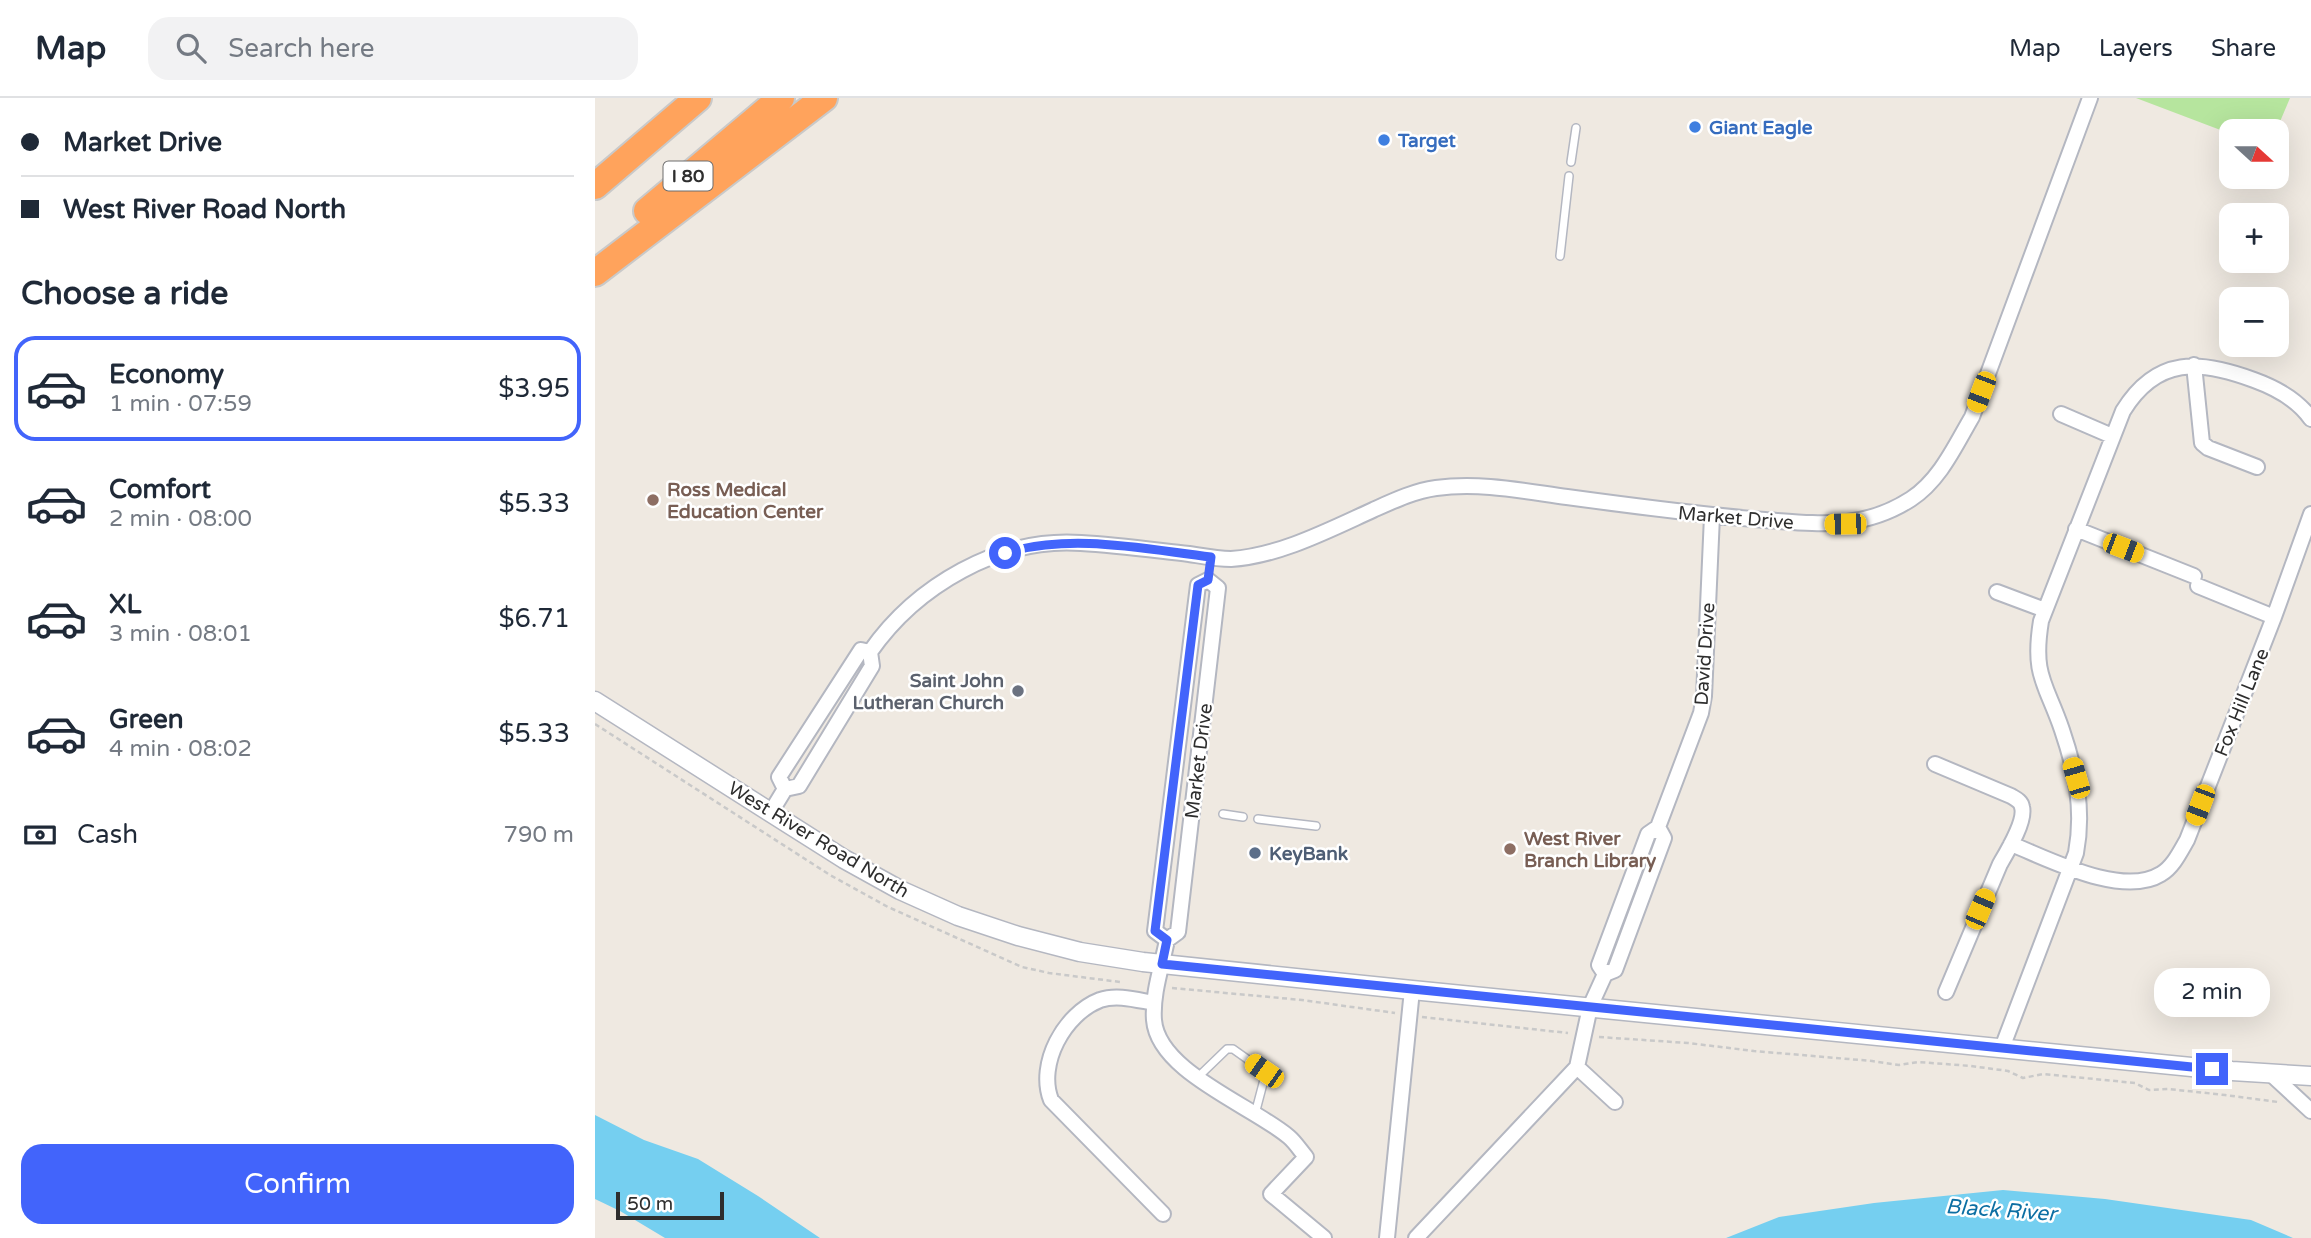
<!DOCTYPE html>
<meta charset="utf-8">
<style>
:root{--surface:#fff;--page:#f2f2f3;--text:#1f2937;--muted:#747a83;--line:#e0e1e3;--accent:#4264fb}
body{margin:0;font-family:"Varela Round",sans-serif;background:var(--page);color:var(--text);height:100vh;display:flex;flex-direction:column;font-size:26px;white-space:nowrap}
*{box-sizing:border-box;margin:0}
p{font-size:23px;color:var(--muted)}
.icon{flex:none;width:38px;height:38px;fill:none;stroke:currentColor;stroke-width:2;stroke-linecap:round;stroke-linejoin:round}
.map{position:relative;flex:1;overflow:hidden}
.panel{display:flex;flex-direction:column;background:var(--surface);width:595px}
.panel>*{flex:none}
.top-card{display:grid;align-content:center;height:154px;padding:0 21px;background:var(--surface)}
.needle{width:46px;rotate:111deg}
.buttons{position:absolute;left:1624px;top:21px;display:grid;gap:14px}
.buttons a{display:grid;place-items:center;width:70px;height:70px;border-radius:14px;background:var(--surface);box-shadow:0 7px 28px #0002;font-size:35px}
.scale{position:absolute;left:21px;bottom:18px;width:108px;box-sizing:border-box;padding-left:7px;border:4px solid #2e2e2e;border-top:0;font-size:19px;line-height:24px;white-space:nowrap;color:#2e2e2e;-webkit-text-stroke:5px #fff;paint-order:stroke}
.end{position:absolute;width:32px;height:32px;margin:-16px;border:9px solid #4264fb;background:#fff;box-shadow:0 0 0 4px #fff}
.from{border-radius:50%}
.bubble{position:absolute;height:49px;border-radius:21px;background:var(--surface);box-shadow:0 7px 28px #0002;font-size:23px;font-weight:600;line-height:49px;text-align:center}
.car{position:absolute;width:21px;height:42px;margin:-21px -10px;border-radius:9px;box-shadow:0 0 5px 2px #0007;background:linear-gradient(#f5c518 24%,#345 0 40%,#f5c518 0 76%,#345 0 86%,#f5c518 0)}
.top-card b{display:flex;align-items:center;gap:24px;height:66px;font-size:26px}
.top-card b+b{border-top:2px solid var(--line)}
.top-card i{width:18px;height:18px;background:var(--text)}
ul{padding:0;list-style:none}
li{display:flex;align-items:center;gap:21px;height:105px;margin:0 14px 10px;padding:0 7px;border:4px solid transparent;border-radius:21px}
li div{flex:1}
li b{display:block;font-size:26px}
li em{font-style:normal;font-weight:600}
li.selected{border-color:var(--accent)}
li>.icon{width:63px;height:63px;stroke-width:1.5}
h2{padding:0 21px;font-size:32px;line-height:84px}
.pay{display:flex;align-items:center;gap:18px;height:77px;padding:0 21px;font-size:26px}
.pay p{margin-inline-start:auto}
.action{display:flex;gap:14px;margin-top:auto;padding:14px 21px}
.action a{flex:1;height:80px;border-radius:21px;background:var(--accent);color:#fff;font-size:28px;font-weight:600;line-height:80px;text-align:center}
header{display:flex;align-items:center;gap:42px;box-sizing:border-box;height:98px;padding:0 35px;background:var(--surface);border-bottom:2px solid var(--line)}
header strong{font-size:33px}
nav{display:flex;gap:38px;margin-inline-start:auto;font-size:24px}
.search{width:490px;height:63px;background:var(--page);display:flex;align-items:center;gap:18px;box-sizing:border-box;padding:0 24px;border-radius:21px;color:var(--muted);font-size:26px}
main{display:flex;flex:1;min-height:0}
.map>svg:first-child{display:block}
</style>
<header>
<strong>Map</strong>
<div class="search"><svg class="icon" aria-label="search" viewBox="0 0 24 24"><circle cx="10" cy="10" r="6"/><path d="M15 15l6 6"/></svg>Search here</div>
<nav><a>Map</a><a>Layers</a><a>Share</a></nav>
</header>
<main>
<section class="panel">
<div class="top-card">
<b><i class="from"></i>Market Drive</b>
<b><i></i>West River Road North</b>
</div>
<h2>Choose a ride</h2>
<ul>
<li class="selected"><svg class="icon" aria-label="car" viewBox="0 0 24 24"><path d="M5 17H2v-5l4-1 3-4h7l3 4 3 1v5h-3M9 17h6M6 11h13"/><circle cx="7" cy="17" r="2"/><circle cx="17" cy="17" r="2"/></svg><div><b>Economy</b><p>1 min · 07:59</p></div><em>$3.95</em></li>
<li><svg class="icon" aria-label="car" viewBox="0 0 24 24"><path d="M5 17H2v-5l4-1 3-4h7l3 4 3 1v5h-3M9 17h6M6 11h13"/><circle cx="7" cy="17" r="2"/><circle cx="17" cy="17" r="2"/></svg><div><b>Comfort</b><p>2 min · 08:00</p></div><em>$5.33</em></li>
<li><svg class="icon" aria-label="car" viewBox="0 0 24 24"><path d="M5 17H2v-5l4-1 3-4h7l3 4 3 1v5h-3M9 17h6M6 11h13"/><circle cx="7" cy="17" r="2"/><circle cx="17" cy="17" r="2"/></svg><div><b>XL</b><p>3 min · 08:01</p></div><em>$6.71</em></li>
<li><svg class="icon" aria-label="car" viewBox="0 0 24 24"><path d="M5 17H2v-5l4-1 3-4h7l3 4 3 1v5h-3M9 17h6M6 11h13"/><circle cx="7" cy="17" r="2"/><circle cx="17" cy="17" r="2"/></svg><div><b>Green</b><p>4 min · 08:02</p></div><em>$5.33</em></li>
</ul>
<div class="pay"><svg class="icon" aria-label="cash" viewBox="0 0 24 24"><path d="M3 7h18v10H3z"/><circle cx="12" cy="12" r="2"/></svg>Cash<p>790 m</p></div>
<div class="action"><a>Confirm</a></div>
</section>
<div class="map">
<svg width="1716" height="1140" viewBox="0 0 1716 1140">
<rect width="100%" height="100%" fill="#efe9e1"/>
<!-- green -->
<path fill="#b6e59e" d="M1541 0H1695L1681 33H1636V36Z"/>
<!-- water -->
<path fill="#75cff0" d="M0 1017 49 1042 103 1061 163 1098 225 1140H70L25 1113 0 1101Z
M1408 1092 1510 1101 1656 1122 1698 1140H1131L1184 1119 1279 1105Z"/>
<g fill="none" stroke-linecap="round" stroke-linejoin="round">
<!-- service casing -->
<g stroke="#b4b7c1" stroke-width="10">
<path id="service" d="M976 64 981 30
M965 158 974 78
M628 716 648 719
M663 721 721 728
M603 979 632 951H638L669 973 670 978 660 1016"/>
</g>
<!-- minor casing -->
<g stroke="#b4b7c1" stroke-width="18">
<path id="minor" d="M1599 267 1607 345 1613 350 1662 369
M1466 316 1517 338
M1481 431 1599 478
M613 482 623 490 583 834 572 842 560 833 603 487Z
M1603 488 1679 519
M1402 494 1450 512
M275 554 266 552 184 679 190 691 204 688 277 568 275 554C321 488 404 439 486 445 522 447 558 452 594 456 607 458 622 461 636 461 684 458 734 432 778 412 798 403 819 393 841 390 885 384 928 393 972 399 1038 408 1104 417 1170 422 1225 426 1268 432 1316 401 1345 382 1360 348 1377 319L1495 0
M1340 666 1416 698C1421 701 1426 703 1427 709 1431 723 1412 754 1405 766L1351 894
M176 714 190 691
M1063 729 1069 740 1020 872 1010 876 1004 867 1053 736 1063 729 1106 615 1109 598 1117 418
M1416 746C1454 761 1527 800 1566 776 1578 769 1585 754 1592 742L1679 519 1716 416
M572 842C567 868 557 896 559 922 563 974 658 1008 694 1039 700 1044 705 1052 711 1059L676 1096 729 1140
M1010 876 995 909 982 969 1020 1004
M559 905C542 902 522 896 505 902 469 916 442 966 456 1002L568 1116
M1407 950 1481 755C1489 712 1481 673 1467 632 1451 585 1437 578 1446 523L1528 313C1562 258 1605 262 1659 282 1681 290 1703 302 1716 321
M1676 976 1716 1013
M792 1140 817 892
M821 1140 982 969"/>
</g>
<!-- tertiary casing -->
<g stroke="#b4b7c1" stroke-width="21">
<path id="tertiary" d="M0 603 249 761 305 792 363 818 423 838 485 854 548 864 817 892 1637 973 1716 978"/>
</g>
<!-- motorway casing -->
<g stroke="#c9c9c9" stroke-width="30">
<path id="motorway" d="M0 88 103 0
M52 113 186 0
M0 175 229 0"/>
</g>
<!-- path -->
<path stroke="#c9c9c9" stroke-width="2.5" stroke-dasharray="5 3.5" stroke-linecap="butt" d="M0 626 235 777 293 809 427 869 454 875 525 884
M577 890 707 902 800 915
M827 919 973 935
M1004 939 1093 945 1159 953 1277 963 1304 967 1323 964 1376 968 1413 973 1428 980 1448 976 1540 985 1554 992 1573 991 1630 997 1683 1004"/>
<!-- service -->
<use href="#service" stroke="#fff" stroke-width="7"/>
<!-- minor -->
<use href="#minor" stroke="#fff" stroke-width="14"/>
<!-- tertiary -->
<use href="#tertiary" stroke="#fff" stroke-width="18"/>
<!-- motorway -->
<use href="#motorway" stroke="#ffa35c" stroke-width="26"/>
</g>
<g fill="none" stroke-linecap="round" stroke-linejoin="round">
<!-- route -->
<path stroke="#4264fb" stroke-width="9" d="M410 455C477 435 548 451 616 459L613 482 603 487 560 833 572 842 567 866 1617 971"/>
</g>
<!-- markers -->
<g fill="#3f7fe0" stroke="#fff" stroke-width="2.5">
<circle cx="1100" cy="29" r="7"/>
<circle cx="789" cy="42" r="7"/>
</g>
<g fill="#8d6e63" stroke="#fff" stroke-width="2.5">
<circle cx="58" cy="402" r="7"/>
<circle cx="915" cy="751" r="7"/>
</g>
<circle fill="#6b7280" stroke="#fff" stroke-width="2.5" cx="423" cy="593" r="7"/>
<circle fill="#5c6f8a" stroke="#fff" stroke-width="2.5" cx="660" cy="755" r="7"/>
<g text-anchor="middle" stroke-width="5" stroke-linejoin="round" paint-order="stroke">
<!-- shield labels -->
<rect fill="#fff" stroke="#6d6d6d" stroke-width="2" x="68.5" y="63.5" width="49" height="29" rx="5"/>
<g font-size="18" font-weight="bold" fill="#2e2e2e">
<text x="93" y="84">I 80</text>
</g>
<!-- shop labels -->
<g font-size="19" font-weight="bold" fill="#366cbe" stroke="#fff" text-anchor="start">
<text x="1114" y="36">Giant Eagle</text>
<text x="803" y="49">Target</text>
</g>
<!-- education labels -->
<g font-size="19" font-weight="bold" fill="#785e54" stroke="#fff" text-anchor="start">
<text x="72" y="398">Ross Medical<tspan x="72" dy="22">Education Center</tspan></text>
<text x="929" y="747">West River<tspan x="929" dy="22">Branch Library</tspan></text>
</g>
<!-- street labels -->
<g font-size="19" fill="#2e2e2e" stroke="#fff">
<text transform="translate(1141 419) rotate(5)" y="7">Market Drive</text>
<text transform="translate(1109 556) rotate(-86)" y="7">David Drive</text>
<text transform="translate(1646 604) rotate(-68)" y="7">Fox Hill Lane</text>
<text transform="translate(603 663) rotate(-83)" y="7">Market Drive</text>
<text transform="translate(224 741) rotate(31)" y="7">West River Road North</text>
</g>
<!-- worship labels -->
<g font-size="19" font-weight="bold" fill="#5b616d" stroke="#fff" text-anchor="end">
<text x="409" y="589">Saint John<tspan x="409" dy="22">Lutheran Church</tspan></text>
</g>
<!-- service labels -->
<g font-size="19" font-weight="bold" fill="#4e5e75" stroke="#fff" text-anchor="start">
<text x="674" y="762">KeyBank</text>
</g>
<!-- water labels -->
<g font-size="21" font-style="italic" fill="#0d6fa3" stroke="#fff">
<text transform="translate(1406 1112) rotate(4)" y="7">Black River</text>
</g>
</g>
</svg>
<div class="buttons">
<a><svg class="needle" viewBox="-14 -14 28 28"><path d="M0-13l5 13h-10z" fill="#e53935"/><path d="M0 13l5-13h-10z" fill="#747a83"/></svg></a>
<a>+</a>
<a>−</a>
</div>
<div class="scale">50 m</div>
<i class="end from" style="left:410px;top:455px"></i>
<i class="end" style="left:1617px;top:971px"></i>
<div class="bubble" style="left:1559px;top:870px;width:116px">2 min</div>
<i class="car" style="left:1386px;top:294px;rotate:201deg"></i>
<i class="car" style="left:1250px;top:426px;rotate:269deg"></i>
<i class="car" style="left:1528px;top:450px;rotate:111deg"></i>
<i class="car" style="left:1481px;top:680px;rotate:344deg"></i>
<i class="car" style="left:1605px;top:707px;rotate:201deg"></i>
<i class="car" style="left:1385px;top:811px;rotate:23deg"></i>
<i class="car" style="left:669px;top:973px;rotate:305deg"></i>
</div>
</main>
